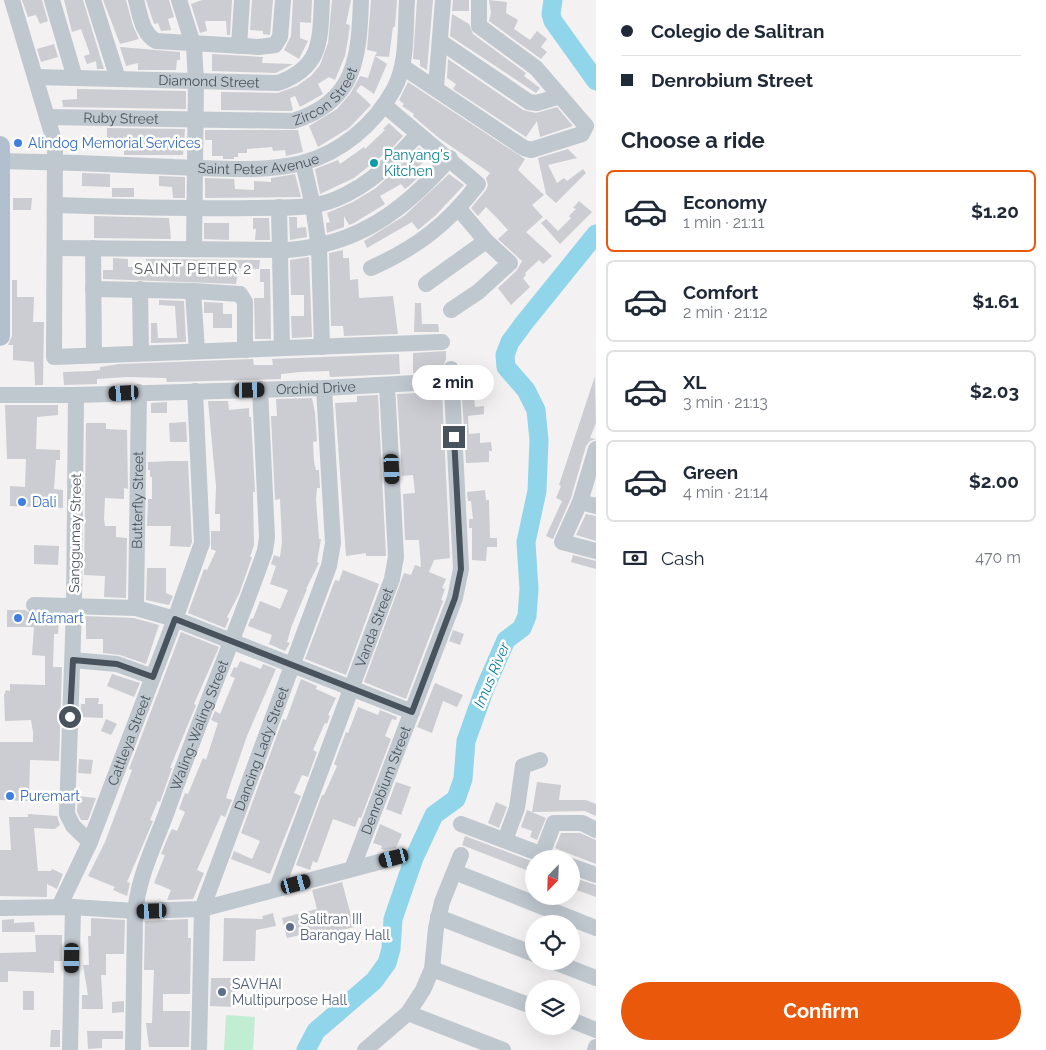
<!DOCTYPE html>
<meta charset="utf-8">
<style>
:root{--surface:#fff;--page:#f6f6f7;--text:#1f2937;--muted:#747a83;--line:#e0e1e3;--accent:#ea580c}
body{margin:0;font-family:Raleway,sans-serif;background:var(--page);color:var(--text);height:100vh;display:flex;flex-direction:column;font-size:19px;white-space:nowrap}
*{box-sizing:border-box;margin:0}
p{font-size:16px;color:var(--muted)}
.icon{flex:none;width:28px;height:28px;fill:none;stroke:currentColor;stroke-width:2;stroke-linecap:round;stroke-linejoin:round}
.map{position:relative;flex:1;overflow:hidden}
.details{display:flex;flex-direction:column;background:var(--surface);width:450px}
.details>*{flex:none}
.banner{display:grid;align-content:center;height:110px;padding:0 25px;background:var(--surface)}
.needle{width:32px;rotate:203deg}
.buttons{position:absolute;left:525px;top:850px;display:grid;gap:10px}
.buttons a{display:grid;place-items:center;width:55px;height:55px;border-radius:50%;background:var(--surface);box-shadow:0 5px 20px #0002;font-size:25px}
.end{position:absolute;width:22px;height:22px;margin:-11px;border:6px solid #49535d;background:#fff;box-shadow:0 0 0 2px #fff}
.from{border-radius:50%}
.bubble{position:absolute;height:35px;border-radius:18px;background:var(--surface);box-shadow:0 5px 20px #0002;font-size:16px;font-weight:700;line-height:35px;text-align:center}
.car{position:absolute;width:15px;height:30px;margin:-15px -8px;border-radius:6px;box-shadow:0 0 4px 1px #0007;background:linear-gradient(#222 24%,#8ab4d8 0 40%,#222 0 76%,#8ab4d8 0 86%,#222 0)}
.banner b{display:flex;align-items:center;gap:18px;height:48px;font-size:19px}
.banner b+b{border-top:1px solid var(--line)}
.banner i{width:12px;height:12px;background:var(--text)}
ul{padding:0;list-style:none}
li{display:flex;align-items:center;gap:15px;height:82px;margin:0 10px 8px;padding:0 15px;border:2px solid var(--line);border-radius:8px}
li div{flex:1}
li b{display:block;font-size:19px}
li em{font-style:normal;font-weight:700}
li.selected{border-color:var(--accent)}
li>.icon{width:45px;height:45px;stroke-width:1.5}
h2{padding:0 25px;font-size:22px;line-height:60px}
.pay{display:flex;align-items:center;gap:12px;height:55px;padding:0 25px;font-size:19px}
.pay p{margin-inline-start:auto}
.cta{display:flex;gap:10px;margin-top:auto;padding:10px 25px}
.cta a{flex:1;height:58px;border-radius:30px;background:var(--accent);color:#fff;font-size:20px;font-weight:700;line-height:58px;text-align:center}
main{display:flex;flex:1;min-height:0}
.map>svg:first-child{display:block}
</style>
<main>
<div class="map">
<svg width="596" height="1050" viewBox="0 0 596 1050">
<rect width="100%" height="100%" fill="#f3f1f1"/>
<!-- green -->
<path fill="#c1eed3" d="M226 1015 255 1017 253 1050H224Z"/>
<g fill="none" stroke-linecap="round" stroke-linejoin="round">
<!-- river -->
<path stroke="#90d5e9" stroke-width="19" d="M553 0 551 14 553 21 596 81
M306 1050 316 1031 374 981 387 963 391 949 393 919 414 858 434 815 456 799 463 779 466 741 485 688 506 640 522 628 527 616 529 589 526 542 537 491 539 440 536 410 526 390 506 367 505 355 510 342 524 323 596 234"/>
</g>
<!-- building -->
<path fill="#cbcdd3" d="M22 0H42L48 21 40 24 36 15 28 17Z
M64 0H83L104 69H97L96 61 87 64 84 56 90 54 81 29 72 32Z
M103 0H126L133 26 139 39 120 44Z
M146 0H169L174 17 168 19 171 30 161 31 158 23 154 24Z
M202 0H232L230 35H227L226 21H205L207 31 200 33 191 4Z
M252 0H273L270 35 263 34V31L250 30Z
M293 0H312L311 23 300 22V38L308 41 299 59 284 50 291 36Z
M332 0H351L346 24 350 25 348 39 345 56 335 80 329 77 318 84 323 94 300 107 295 96 290 98 293 110 291 111 221 110V92L278 93 297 86 311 76 320 65 328 43Z
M371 0H397L395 27H393L389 57 375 56 377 52 367 50Z
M417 0H433L427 70 420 66V60L413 59Z
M453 0H469V11H452Z
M489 0 507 2 506 13 518 20 514 29 530 40 537 31 547 39 541 47 547 52 541 59 489 21 491 13Z
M452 14 469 24 473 34 526 73 524 76 540 88 536 93 450 36Z
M54 44 58 57 41 62 37 49Z
M120 47 180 52V60H177L176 70H138V63L126 66Z
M212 54 263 57 262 63 293 64 276 73 212 71Z
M375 56 387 64 374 94 361 85 356 91 371 105 349 128 318 147 309 126 337 109 350 94 360 76 368 78Z
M448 59 523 110 536 113 557 107 573 126 540 137 537 121 526 137 453 89 456 84 447 78Z
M408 82 525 159 518 170 544 195 532 205 543 217 526 232 552 256 543 264 539 260 525 273 526 275 523 278 530 287 511 305 498 288 517 270 522 261 498 239 508 230 496 217 486 207 478 216 471 208 486 190 488 185 486 178 490 173 439 138 413 116 414 114 402 106 404 104 399 100Z
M77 89 186 91V109L63 107 62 100 77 99Z
M389 123 403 136 393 147 354 178 320 194 315 169 338 160 340 164 364 147 365 149 385 130 383 129Z
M107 128 185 129 183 155H124V140L107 139Z
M205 130H298L303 152 286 156 285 150 273 151 272 147 247 149V153H238V157H234V159H223V156H212V140H205Z
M419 148 430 157 420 165 426 170 409 186 405 189 401 184 380 196 385 204 354 223 349 225 344 216V227L327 233 326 223 330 222 327 213 353 202 376 188Z
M568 149 577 158 548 165 557 183 564 178 567 181 583 169 586 173 556 203 546 194 538 158Z
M82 173 110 174V187L82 186Z
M295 174 301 197 205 198V178L234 179 235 189 254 190V181L271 182V178Z
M449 174 464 185 436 215 418 230 412 222 367 248 364 241 404 216Z
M159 176 185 177V198H173L172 187 159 186Z
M112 188H134V197H112Z
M13 198H32L31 210H13Z
M579 201 592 212 560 244 541 223 546 219 558 231 571 218 569 216 576 209 573 208Z
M94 216 169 218 171 239 94 238Z
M289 217H297V228L306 227 307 237 290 240Z
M253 218H269L270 240H255L256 229H253Z
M204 223H229V240L204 239Z
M343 250V258H349L350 280 358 279 359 298 393 296 398 334 344 336 343 326H331L329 253Z
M309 257 312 337 292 338 291 316H304V295H291L290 260Z
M113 258 128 259V267H146V259L260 260 259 269 239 268 236 284 103 279V270H113Z
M260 269H270L271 339H255L254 298H264V282H260Z
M12 280H17V297H34L33 322H44L43 385H35L34 362 13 360V345H8L12 336Z
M159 300 184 301 186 342 151 343V323H157L158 338H177L175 306 159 305Z
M204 302 223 303V314H232V328H213V313H204Z
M415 303H421L422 324H438L439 332H414Z
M446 351V359L441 372 413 373V353Z
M399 354 400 374 330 377 329 371 300 372 281 374V379L167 382 166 378 127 377 97 379V384L64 385 63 372 91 371 100 370V367L119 364 253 359 254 365H273L272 359Z
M595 376 596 423 590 438 596 439 590 441 586 446 571 498 553 539 546 536 562 501 556 498 561 486 559 485Z
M442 392 450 558 434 560 429 572 446 579 442 588 445 589 441 600 443 601 406 699 364 682 404 573 411 575 415 565 421 567 419 540H405L403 494 415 493 413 475 402 476 397 394Z
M378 395 386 556H366V553L346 556 335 403 357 402V396Z
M474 396 475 407 484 406V414L468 416 469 434 480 433V443L491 442 492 451H489V462L466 463 462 397Z
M312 398 315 413 317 441 313 442 314 462 316 470H319L320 488H317L316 499 319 539H321L317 562 319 563 306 589H307L292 625 287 642 290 643 285 651 269 644 272 635 248 626 251 618 253 619 260 601 280 609 288 590 270 584 276 566 271 564 274 555 280 557 282 542 280 499 275 500 271 416H277L276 399Z
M208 401H228L229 410 249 408V417H251L255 492H253L254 545 250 557H252L239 594 227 617 229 619 225 628 188 613 204 569 207 570 216 551 211 549V531H220V514H215L216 486Z
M167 402V413H151V403Z
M5 405H58V415L37 417 36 449 60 450V460H56L54 489 63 490V508L10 506V486L25 487 26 459H7Z
M186 422 187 442H170L169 423Z
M86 423H106V429L127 430 128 489 124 488V499L105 498 104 519 105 526H116V537L127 538 126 598 104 597 105 576 84 575Z
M171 461H188L192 542 190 547 170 546 171 526H147L148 499H152V477H150V470H148V462Z
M485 490 486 500H489L490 538H497V547H487L486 561 472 560V528H469V519H473L471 501H468L467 492Z
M586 514 596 516V541L576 535Z
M34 545 59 546 58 565 34 564Z
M573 555 596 561V569L571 562Z
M147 568H166V593L173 596 169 605 146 600Z
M343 570 379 584 346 675 305 659 335 580 339 581Z
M7 610H25L34 615 59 616 58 634H54L53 667H62L59 761 30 760 29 801 0 800V742H33V732L31 720 5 721 4 695 6 690 10 691V684L45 685V656L32 655 34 627H7Z
M84 616 134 618 159 625 146 664 120 655 103 653V639H86V619Z
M453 630 464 634 460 645 449 641Z
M181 632 219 647 194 704 196 705 170 768H172L160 802 158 801 150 820 153 821 127 882 130 883 127 896 113 890 115 887 88 876 105 842 132 770 129 769Z
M240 661 261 669 263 664 276 669 247 736 229 788 226 798 232 800 225 817 221 815 197 870 204 873 193 899 167 900 171 890 154 883 165 855 161 854 168 837 172 829 177 831 185 812 179 809 185 793 188 794 203 758 206 760 218 723 211 720 215 711 220 714 235 678 230 676 234 667 237 668Z
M112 674 140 683 134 697 107 686Z
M301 679 317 686 316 689 336 698 328 715 330 716 327 724 325 723 313 750 317 752 308 777 302 775 294 793 301 796 270 874 231 859 234 851 252 859 260 841 241 833 283 719 286 720Z
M435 683 463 695 457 707 443 701 432 733 417 727Z
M85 698H99L98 704H103V718L80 717 81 704H85Z
M358 707 378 715 380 710 397 717 396 720 392 719 385 736 391 739 361 818 359 817 355 827 333 819 317 863 313 861 310 870 296 865 322 795H324L337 766 334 764 346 732 348 733Z
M106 719 117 724 111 735 101 731Z
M79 759 93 760 91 774 78 773Z
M396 782 411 787 401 815 386 809Z
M537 782 561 785 559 800H586L596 804V816L585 811 532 812Z
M78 796 96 798 88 820H81L77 812Z
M496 802 507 807 499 828 488 823Z
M527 810 546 818 537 840 530 837 532 831 521 827Z
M28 814 57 816 60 825 55 829 34 828 38 871H51L52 869 63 874 57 889 47 884V897L0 896V850H11L9 817H28Z
M380 824 402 834 396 848 384 850 381 849 382 846 373 843Z
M561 833H580L596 840V864L555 848Z
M465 836 534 862V873L462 845Z
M571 877 596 885V897L571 888Z
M342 882 354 927 324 935 322 930 287 938 282 918 317 909 312 890Z
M273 913 276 926 256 930 255 961H223L224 918 263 919 262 916Z
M91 918 125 920 124 954H106V975H101L103 1009H82V995H88L83 965H89L88 936H91Z
M14 919V923L34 922 35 932H2V920Z
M188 919V938H191L190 994H163V1011H190L189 1047H149L146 1023H152L154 970H144L145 921Z
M35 935H62V961H54V973L8 971V982H0V953L36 952Z
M211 978H236L235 1007 210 1006Z
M23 991H34V1010H23Z
M124 1001V1012L112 1013V1002Z
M51 1030H60V1047H50Z
M87 1031H123V1039H102V1048L88 1049Z"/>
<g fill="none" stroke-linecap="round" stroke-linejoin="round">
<!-- minor -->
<g stroke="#bfc7cf" stroke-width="16">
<path d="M12 0 55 144 54 357 442 342"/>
<path d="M52 0 75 78"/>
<path d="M93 0 118 79"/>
<path d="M136 0C140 14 142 34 156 41L259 47 275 45 280 37 283 0"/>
<path d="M179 0 194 47 196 81 194 249"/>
<path d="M441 42 529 102 537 103 560 96"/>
<path d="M239 46 242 0"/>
<path d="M403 67 524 148 531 150 582 134 586 126 536 68 479 26V0"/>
<path id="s1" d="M35 77 278 83C322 67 320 41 322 0"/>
<path d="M436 87 443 0"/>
<path id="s2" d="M47 117 293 121C356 102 359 57 361 0"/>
<path id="s3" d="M0 161C58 162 116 164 174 167 216 168 261 173 302 163 341 153 375 124 394 89 408 63 405 29 407 0"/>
<path d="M303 163 313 206 319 247 322 347"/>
<path d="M55 205C121 207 187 209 253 208 281 207 310 210 336 199 370 185 394 161 418 134"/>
<path d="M279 207 282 348"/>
<path d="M55 248 288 250C358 245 405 210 450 158"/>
<path d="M93 248 94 355"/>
<path d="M371 268C416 248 448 224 478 184L384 105"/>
<path d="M426 284 486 241"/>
<path d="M93 289 193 291 240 294 245 302V350"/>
<path d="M140 289 141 353"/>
<path d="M193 291 197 351"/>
<path d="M451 310 478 292 510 263 486 241 459 209"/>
<path id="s4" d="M0 395H76L324 388 451 381"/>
<path d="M76 395 74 607 67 814 73 826 90 842"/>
<path d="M596 449 580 502 562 542 596 551"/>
<path d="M580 502 596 506"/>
<path d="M34 605 136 608 175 619 412 712"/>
<path id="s5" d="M136 608 139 392"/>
<path d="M73 660 117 664 153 677"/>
<path d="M461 824 554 859"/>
<path d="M505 840 517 808 523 766 540 760"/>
<path d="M542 854 554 823H582L596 830"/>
<path d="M571 866 596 875"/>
<path id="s6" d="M352 869 455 598 461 569 451 369"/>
<path d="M455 872 596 928"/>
<path id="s7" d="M277 888 392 579 396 557 387 385"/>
<path id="s8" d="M59 907 90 842 175 619 202 543 195 391"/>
<path d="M0 908 73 907 135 911 202 909 394 858"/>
<path d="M438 917 534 954"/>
<path d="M552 961 596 978"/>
<path d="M432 969 534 1007"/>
<path d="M408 1013 503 1050"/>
<path d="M571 1020 596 1030"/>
<path d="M70 1050 73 907"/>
<path id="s9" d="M133 1050 135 915C137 880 154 846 166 814 197 725 234 639 265 551L267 537 260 389"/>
<path id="s10" d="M199 1050 202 909 329 566 333 543 324 388"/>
<path d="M365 1050 408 1013 423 990 432 969 436 928 442 902 461 855"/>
<path d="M595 1050 596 1047"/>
</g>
<!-- major -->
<path stroke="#b1bfce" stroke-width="20" d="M0 146V336"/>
</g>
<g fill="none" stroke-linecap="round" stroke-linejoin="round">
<!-- route -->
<path stroke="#49535d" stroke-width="6" d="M70 717 73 660 117 664 153 677 175 619 412 712 455 598 461 569 454 437"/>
</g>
<!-- markers -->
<g fill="#3f7fe0" stroke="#fff" stroke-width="2">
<circle cx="18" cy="143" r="5"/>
<circle cx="22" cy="502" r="5"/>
<circle cx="18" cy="618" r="5"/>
<circle cx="10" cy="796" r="5"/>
</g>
<circle fill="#0f9aa8" stroke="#fff" stroke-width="2" cx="374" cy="163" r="5"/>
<g fill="#5c6f8a" stroke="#fff" stroke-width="2">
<circle cx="290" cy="927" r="5"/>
<circle cx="222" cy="992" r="5"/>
</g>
<g text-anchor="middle" stroke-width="5" stroke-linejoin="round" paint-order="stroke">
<!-- street labels -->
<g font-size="14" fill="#49535d" stroke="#fff">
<text dy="5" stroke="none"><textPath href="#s1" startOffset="174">Diamond Street</textPath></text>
<text dy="5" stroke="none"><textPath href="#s2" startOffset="288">Zircon Street</textPath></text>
<text dy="5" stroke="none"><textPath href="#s2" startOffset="74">Ruby Street</textPath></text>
<text dy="5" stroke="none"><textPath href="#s3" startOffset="259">Saint Peter Avenue</textPath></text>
<text dy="5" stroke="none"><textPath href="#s4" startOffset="316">Orchid Drive</textPath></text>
<text dy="5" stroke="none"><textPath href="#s5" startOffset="108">Butterfly Street</textPath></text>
<text transform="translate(75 533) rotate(-89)" y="5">Sanggumay Street</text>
<text dy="5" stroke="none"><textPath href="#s7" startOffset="278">Vanda Street</textPath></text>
<text dy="5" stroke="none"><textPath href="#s9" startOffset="336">Waling-Waling Street</textPath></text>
<text dy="5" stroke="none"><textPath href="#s8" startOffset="181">Cattleya Street</textPath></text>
<text dy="5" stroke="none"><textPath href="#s10" startOffset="312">Dancing Lady Street</textPath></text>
<text dy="5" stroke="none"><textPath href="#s6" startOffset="95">Denrobium Street</textPath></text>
</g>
<!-- shop labels -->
<g font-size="14" fill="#366cbe" stroke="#fff" text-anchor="start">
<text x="28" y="148">Alindog Memorial Services</text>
<text x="32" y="507">Dali</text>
<text x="28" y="623">Alfamart</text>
<text x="20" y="801">Puremart</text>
</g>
<!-- culture labels -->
<g font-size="14" fill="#0d838f" stroke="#fff" text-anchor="start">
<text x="384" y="160">Panyang's<tspan x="384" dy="16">Kitchen</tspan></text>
</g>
<!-- service labels -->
<g font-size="14" fill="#4e5e75" stroke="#fff" text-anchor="start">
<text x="300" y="924">Salitran III<tspan x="300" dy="16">Barangay Hall</tspan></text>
<text x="232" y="989">SAVHAI<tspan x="232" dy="16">Multipurpose Hall</tspan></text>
</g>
<!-- neighbourhood labels -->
<g font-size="15" letter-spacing="1" fill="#5d6165" stroke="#fff">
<text x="193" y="274">SAINT PETER 2</text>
</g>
<!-- water labels -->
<g font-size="15" font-style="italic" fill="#127fa0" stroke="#fff">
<text transform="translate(492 675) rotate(-67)" y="5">Imus River</text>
</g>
</g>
</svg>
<div class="buttons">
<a><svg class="needle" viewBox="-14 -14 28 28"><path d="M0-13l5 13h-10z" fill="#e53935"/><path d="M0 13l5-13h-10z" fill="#747a83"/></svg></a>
<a><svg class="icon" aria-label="locate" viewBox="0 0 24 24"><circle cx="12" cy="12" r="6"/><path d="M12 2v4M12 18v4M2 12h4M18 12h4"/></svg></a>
<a><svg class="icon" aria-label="layers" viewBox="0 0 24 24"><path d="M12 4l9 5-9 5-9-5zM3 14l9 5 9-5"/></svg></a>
</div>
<i class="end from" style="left:70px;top:717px"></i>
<i class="end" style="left:454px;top:437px"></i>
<div class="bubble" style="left:412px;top:365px;width:82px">2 min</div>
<i class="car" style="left:250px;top:390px;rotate:89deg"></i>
<i class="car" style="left:124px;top:393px;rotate:267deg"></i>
<i class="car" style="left:392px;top:469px;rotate:177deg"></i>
<i class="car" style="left:394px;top:858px;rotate:255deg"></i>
<i class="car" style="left:296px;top:884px;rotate:75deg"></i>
<i class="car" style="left:152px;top:911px;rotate:268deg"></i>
<i class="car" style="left:72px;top:958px;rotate:181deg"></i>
</div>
<section class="details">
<div class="banner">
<b><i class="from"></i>Colegio de Salitran</b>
<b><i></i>Denrobium Street</b>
</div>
<h2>Choose a ride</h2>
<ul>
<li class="selected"><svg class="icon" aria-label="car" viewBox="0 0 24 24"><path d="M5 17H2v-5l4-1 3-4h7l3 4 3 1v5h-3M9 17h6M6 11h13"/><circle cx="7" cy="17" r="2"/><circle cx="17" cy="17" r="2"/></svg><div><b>Economy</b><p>1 min · 21:11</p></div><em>$1.20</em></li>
<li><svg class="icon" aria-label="car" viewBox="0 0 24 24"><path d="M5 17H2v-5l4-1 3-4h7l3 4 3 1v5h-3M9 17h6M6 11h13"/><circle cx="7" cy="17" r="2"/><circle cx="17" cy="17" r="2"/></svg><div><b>Comfort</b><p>2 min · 21:12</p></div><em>$1.61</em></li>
<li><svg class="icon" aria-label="car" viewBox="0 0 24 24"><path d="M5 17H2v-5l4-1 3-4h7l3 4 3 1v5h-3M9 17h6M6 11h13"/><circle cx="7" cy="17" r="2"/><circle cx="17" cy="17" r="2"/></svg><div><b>XL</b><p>3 min · 21:13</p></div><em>$2.03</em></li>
<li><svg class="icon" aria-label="car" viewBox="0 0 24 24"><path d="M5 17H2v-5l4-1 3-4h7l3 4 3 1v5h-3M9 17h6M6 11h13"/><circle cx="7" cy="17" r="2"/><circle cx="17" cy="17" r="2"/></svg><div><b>Green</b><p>4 min · 21:14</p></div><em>$2.00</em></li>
</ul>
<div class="pay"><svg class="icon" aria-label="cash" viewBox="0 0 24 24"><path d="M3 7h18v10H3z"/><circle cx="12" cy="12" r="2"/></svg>Cash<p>470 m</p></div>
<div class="cta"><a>Confirm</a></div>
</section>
</main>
